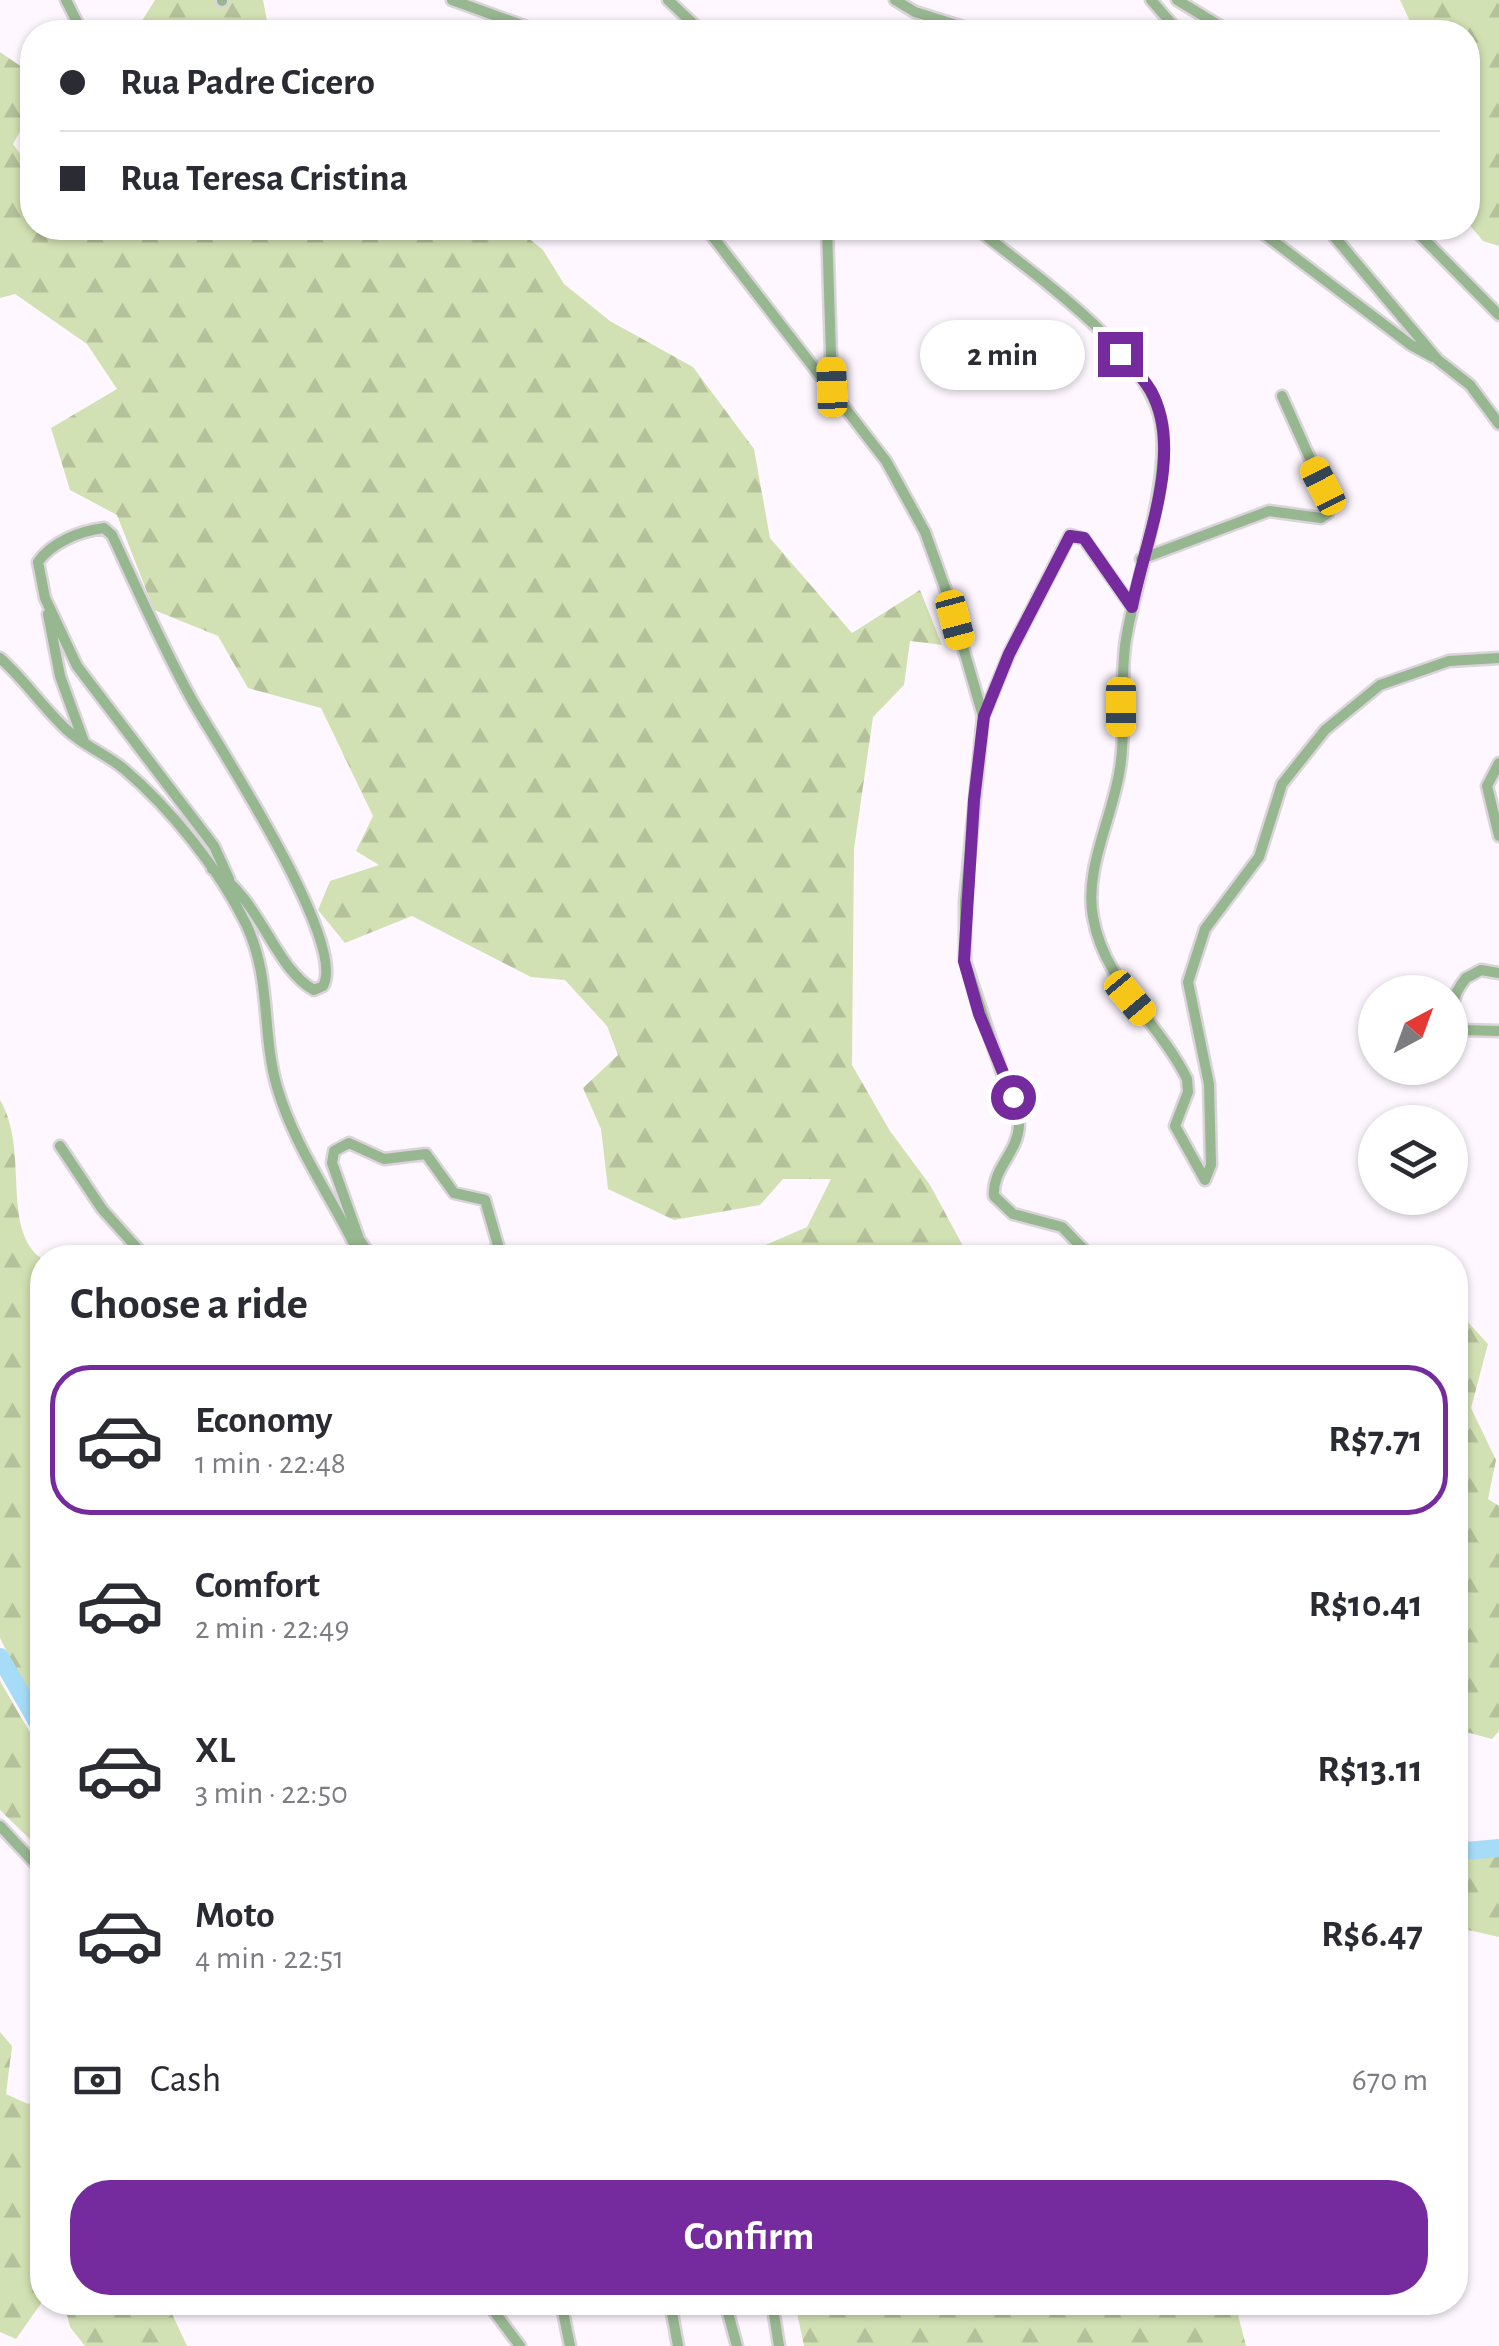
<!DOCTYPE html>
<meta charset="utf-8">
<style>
:root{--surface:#fff;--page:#f7f7f7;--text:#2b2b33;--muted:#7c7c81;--line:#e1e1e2;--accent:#752b9e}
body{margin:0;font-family:"Alegreya Sans",sans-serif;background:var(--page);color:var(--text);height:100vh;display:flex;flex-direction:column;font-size:38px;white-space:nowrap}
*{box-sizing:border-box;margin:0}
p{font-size:32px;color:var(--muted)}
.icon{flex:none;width:55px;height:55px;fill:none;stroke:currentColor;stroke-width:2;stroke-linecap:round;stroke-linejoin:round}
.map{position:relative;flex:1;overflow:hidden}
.details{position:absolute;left:30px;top:1245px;width:1438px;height:1070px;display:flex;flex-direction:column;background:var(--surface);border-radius:40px;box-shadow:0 2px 8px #0004}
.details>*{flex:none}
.banner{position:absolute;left:20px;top:20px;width:1460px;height:220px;border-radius:40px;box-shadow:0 2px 8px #0004;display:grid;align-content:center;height:220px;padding:0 40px;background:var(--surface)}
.needle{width:65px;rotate:41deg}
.buttons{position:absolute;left:1358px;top:975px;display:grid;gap:20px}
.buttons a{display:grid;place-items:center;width:110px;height:110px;border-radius:50%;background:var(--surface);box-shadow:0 2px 8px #0004;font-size:50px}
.end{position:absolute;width:45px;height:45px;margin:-22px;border:12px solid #752b9e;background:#fff;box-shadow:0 0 0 5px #fff}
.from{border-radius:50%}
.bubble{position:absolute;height:70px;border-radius:35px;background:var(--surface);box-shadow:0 2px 8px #0004;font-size:32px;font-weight:700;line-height:70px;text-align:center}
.car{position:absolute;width:30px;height:60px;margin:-30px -15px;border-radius:12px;box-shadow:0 0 8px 2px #0007;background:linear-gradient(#f5c518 24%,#345 0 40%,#f5c518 0 76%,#345 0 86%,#f5c518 0)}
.banner b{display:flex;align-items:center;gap:35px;height:95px;font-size:38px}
.banner b+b{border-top:2px solid var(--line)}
.banner i{width:25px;height:25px;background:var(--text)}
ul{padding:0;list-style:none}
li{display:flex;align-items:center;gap:30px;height:150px;margin:0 20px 15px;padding:0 20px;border:5px solid transparent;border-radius:40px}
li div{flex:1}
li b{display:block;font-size:38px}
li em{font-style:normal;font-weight:700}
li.active{border-color:var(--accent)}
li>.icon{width:90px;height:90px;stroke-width:1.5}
h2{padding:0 40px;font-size:45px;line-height:120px}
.pay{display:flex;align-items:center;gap:25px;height:110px;padding:0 40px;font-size:38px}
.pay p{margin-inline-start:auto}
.cta{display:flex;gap:20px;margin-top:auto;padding:20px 40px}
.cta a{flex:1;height:115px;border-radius:40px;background:var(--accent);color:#fff;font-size:40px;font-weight:700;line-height:115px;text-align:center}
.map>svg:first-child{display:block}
</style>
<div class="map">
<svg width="1499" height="2346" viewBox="0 0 1499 2346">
<defs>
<pattern id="forest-firs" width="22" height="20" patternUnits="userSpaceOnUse" patternTransform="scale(2.5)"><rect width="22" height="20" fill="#d2e1b3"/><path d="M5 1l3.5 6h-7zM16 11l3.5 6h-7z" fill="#b4c19a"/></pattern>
</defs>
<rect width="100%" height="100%" fill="#fef7ff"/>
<!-- forest -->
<path fill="url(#forest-firs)" d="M155 0H263L269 32H135Z
M1400 0H1499V246L1483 241 1468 223V32H1415Z
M0 52 32 74V110L13 144 32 171V228H516L543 250 564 284 610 321 693 367 754 449 770 538 852 633 920 590 942 645 910 641 904 685 873 717 854 849 852 1065 890 1131 930 1185 969 1257H738L807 1227 831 1179H783L760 1205 674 1220 608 1189 601 1129 583 1088 618 1055 607 1026 565 980 531 977 412 916 345 943 318 910 330 881 379 865 356 851 373 816 321 708 248 688 218 636 154 610 117 515 70 490 51 428 117 389 87 344 15 294 0 298Z
M0 1100C30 1150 0 1229 42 1259V1711L30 1698 0 1638Z
M1455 1308 1488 1344 1471 1408 1496 1460 1488 1499 1499 1506V1731L1492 1739 1455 1729Z
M0 1681 42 1753V1851L0 1810Z
M1499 1856V1937L1455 1927V1861Z
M0 2032 12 2046 6 2094 28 2104 42 2097V2302L16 2339 0 2332Z
M64 2303H167L187 2346H85L70 2327Z
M795 2303H1235L1246 2346H804Z"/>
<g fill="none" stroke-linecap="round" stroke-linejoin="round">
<!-- river -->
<path stroke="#a6dcf8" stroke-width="18" d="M0 1657 42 1730
M1455 1852 1499 1848"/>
<!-- minor casing -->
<g stroke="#dbd4db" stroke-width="15">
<path id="minor" d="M66 0 82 32
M222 0V1
M452 0 541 32
M668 0 702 32
M895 0 915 12 979 32
M1151 0 1179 32
M1177 0 1230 32
M706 228 886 461 925 532 949 599 983 716 965 901V961L1019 1125C1018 1153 992 1168 994 1196L1013 1214 1062 1227 1092 1258
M827 228 832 386
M976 228C1030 272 1149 352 1161 423 1171 481 1136 578 1126 639 1119 682 1127 726 1120 768 1113 817 1084 868 1093 917 1104 982 1159 1022 1187 1079L1188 1092 1175 1126 1205 1180 1211 1165 1209 1084 1188 982 1205 929 1259 857 1282 784 1325 730 1380 685 1449 661 1499 658
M1256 228 1411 345 1433 357
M1327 228 1438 360 1470 385 1499 424
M1413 228 1499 315
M1141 559 1269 511 1321 518 1328 513 1329 501 1282 396
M48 614 60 676 84 742
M0 658C25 680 43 708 67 730 84 746 106 754 124 769 171 809 219 869 246 924 272 979 261 1031 277 1087 295 1149 334 1200 361 1258
M984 715 1009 654 1070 535 1084 539 1132 607
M1499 763 1487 786 1499 836
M212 869C261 899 274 968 314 990L323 986C348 943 218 746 192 700 162 646 138 591 112 535L104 528C80 531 52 542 38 562L45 598 77 666 214 846 229 879
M1499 973 1481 970 1466 978C1453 994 1445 1016 1464 1030L1499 1031
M60 1146 102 1209 146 1258
M372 1258 359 1239 332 1163 334 1151 349 1143 384 1159 426 1154 454 1193 485 1200 498 1245 492 1253 475 1258
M0 1826 42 1871
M487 2302 520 2346
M561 2302 570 2346
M670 2302 678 2346
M725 2302 737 2346
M772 2302 779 2346"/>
</g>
<!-- minor -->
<use href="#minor" stroke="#97b790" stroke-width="10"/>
</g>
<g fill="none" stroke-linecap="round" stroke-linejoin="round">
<!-- route -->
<path stroke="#752b9e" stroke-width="12" d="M1013 1097 979 1014 964 961 974 800 984 716 1009 654 1070 536 1084 538 1132 607C1144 543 1185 453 1151 391 1143 377 1131 366 1120 354"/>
</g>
</svg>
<div class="buttons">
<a><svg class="needle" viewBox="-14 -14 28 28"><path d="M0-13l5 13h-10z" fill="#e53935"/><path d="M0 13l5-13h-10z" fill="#7c7c81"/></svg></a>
<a><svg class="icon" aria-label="layers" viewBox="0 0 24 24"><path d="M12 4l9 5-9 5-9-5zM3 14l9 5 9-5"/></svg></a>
</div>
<i class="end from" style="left:1013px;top:1097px"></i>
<i class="end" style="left:1120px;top:354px"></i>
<div class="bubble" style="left:920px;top:320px;width:165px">2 min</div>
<i class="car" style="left:832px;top:387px;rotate:358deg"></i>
<i class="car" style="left:1323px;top:486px;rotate:333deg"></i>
<i class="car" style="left:955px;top:620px;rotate:165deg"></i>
<i class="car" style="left:1121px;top:707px;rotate:180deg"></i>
<i class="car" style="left:1130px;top:998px;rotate:140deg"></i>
<div class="banner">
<b><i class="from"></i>Rua Padre Cicero</b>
<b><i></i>Rua Teresa Cristina</b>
</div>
<section class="details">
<h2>Choose a ride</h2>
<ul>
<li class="active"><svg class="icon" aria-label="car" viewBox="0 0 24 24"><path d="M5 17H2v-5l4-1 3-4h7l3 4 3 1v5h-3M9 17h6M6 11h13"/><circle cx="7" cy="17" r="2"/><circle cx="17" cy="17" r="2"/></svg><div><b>Economy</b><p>1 min · 22:48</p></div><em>R$7.71</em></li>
<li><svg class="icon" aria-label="car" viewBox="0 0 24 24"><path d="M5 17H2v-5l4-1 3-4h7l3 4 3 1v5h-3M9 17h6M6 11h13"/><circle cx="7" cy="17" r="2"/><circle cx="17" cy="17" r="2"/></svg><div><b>Comfort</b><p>2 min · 22:49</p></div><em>R$10.41</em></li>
<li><svg class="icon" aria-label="car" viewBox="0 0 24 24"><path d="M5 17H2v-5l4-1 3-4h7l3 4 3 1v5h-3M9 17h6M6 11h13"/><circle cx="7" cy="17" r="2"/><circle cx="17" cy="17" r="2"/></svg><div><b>XL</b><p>3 min · 22:50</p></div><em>R$13.11</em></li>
<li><svg class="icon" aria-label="car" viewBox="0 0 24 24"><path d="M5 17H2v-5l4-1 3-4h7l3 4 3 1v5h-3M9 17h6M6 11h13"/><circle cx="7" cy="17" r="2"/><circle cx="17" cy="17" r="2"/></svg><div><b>Moto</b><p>4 min · 22:51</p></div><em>R$6.47</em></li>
</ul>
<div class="pay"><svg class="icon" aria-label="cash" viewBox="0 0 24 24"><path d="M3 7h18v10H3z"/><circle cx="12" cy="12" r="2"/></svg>Cash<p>670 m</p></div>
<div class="cta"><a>Confirm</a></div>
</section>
</div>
